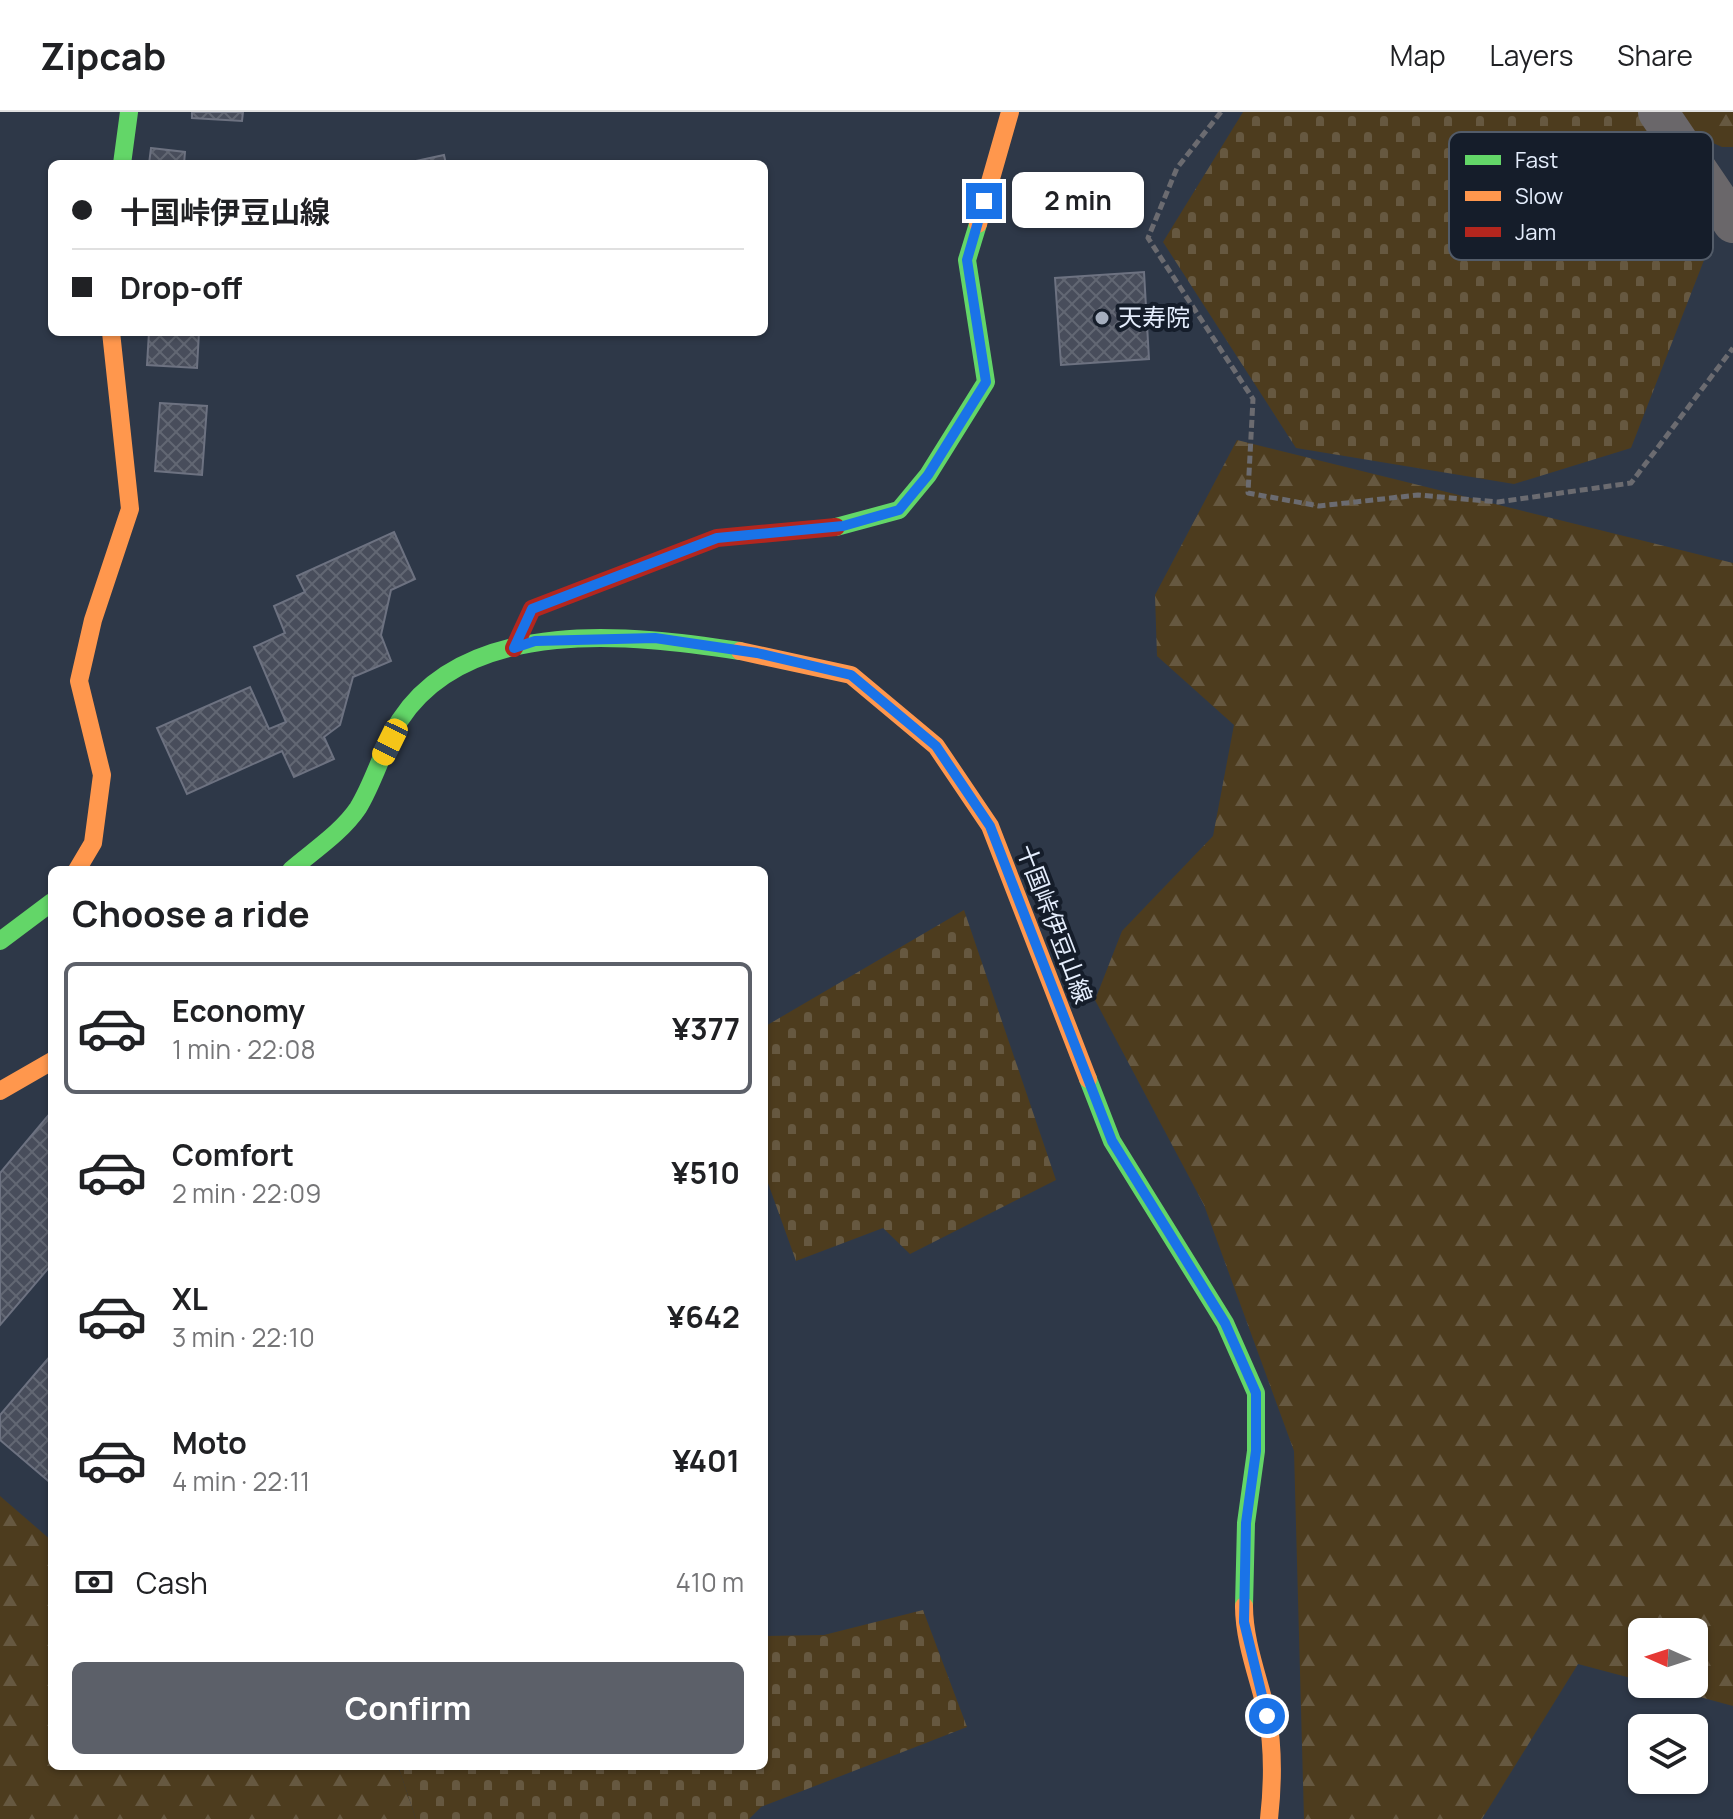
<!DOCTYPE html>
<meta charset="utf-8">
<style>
:root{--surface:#fff;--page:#f6f6f6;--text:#202124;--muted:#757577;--line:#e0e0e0;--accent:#5c6069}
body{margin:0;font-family:Manrope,"Noto Sans JP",sans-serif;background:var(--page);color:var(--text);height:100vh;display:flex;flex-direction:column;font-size:30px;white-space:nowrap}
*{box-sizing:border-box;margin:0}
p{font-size:26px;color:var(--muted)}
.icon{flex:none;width:44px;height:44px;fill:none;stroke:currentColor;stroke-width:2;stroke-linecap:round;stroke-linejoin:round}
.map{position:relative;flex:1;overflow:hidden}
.panel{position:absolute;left:48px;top:754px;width:720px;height:904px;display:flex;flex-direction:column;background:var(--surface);border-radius:12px;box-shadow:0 2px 6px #0004}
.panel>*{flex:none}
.hud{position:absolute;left:48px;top:48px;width:720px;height:176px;border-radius:12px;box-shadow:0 2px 6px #0004;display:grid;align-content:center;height:176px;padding:0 24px;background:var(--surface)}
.needle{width:52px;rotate:273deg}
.tools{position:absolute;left:1628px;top:1506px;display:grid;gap:16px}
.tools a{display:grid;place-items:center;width:80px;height:80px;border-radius:12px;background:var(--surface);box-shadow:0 2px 6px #0004;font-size:40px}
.end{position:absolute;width:36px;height:36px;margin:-18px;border:10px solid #1a73e8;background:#fff;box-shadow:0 0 0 4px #fff}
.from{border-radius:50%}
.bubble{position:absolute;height:56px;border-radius:12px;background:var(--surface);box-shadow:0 2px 6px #0004;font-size:26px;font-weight:700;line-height:56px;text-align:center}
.car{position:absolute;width:24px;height:48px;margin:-24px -12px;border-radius:10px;box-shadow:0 0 6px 2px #0007;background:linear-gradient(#f5c518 24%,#345 0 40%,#f5c518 0 76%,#345 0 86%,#f5c518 0)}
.hud b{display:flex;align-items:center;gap:28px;height:76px;font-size:30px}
.hud b+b{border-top:2px solid var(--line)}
.hud i{width:20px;height:20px;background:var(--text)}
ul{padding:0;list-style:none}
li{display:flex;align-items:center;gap:24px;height:132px;margin:0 16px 12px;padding:0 8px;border:4px solid transparent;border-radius:12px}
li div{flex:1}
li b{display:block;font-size:30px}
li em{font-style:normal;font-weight:700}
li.selected{border-color:var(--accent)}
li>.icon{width:72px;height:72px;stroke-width:1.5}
h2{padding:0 24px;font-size:36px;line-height:96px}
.pay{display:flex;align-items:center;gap:20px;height:88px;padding:0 24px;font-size:30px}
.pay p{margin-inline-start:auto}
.cta{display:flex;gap:16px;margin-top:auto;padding:16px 24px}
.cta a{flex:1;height:92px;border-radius:12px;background:var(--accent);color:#fff;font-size:32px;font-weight:700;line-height:92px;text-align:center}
header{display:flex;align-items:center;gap:48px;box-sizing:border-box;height:112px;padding:0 40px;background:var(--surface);border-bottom:2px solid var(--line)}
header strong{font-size:38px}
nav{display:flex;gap:44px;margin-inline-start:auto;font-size:28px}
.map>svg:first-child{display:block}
</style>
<header>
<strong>Zipcab</strong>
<nav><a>Map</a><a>Layers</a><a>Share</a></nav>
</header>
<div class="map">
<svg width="1733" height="1707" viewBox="0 0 1733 1707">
<defs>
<pattern id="forest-firs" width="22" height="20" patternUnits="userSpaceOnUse" patternTransform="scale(2)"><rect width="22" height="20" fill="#4d3c1e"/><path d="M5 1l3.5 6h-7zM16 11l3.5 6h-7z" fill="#665840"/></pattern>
<pattern id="cemetery-stones" width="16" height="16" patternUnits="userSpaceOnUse" patternTransform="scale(2)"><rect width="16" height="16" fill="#4d3c1e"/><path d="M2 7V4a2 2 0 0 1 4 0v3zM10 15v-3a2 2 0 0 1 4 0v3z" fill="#665840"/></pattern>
<pattern id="building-cross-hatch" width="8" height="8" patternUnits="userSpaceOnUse" patternTransform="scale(2)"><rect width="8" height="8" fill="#484d5b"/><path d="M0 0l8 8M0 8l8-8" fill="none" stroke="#626773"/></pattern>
</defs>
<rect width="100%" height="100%" fill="#2e3848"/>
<!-- forest -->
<path fill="url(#forest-firs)" d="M1644 0H1733V35H1722Z
M1237 328 1733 451V1594L1652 1572H1694V1520H1642V1569L1578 1552 1482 1707H1304L1294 1339 1204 1093 1095 888 1122 819 1213 724 1234 613 1157 544 1155 483Z
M0 1384 52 1429V1654H398L416 1707H0Z"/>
<!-- cemetery -->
<path fill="url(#cemetery-stones)" d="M1243 0H1640L1706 143 1631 336 1514 372 1296 336 1163 130Z
M964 798 1056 1068 910 1142 883 1116 796 1149 764 1060V915Z
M923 1498 967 1615 761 1695 749 1707H416L398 1654H764V1524L824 1523Z"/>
<!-- building -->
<path fill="url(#building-cross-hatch)" stroke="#6d7281" stroke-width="2" d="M192 0H243L242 9 192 6Z
M151 36 185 40 184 52H149Z
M444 43 446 52H402Z
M1144 160 1149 247 1061 253 1055 166Z
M149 220H199L197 256 147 253Z
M160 291 207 294 202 363 155 359Z
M394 420 415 467 391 478 381 523 391 549 353 565 340 613 324 625 334 647 294 665 282 639 187 682 157 616 250 575 269 617 286 610 254 535 285 521 274 494 305 480 297 464Z
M52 999V1152L0 1213V1061Z
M52 1242V1372L0 1328V1303Z"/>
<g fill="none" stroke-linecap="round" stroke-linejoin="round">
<!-- path -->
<path stroke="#6b6b70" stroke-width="5" stroke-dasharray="8 4" stroke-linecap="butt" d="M1221 0 1177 56 1148 126 1253 287 1248 381 1319 394 1418 383 1498 390 1631 371 1733 236"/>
<!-- street -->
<path stroke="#6a676a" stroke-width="40" d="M1658 0 1733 111"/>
<!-- fast -->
<path stroke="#63d668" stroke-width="18" d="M122 52 129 0
M836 415 899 398 928 363 986 270 967 148 978 112
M291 758C313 739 342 720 358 696 375 668 383 635 400 608 469 503 634 523 740 539
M0 829 52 790
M1088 967 1112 1029 1225 1211 1256 1281V1339L1246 1411 1244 1494"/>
<!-- slow -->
<path stroke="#ff974d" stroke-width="18" d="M978 112 1010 0
M740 539 851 563 936 634 990 714 1088 967
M77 758 93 731 102 663 79 569 93 508 130 397 111 220
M0 979 52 949
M1244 1494C1244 1530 1259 1567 1267 1602 1274 1638 1273 1671 1269 1707"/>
<!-- jam -->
<path stroke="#b3261e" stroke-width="18" d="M514 536 532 497 717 426 836 415"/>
</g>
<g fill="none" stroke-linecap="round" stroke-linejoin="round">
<!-- route -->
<path stroke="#1a73e8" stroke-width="10" d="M984 89 967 148 986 270 928 363 899 398 843 414 717 426 532 497 514 536 535 529 655 526 757 541 851 563 936 634 990 714 1112 1029 1225 1211 1256 1281V1339L1246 1411 1244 1510 1267 1604"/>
</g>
<!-- markers -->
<circle fill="#a5aebe" stroke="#151d2a" stroke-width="3" cx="1102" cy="206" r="8"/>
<g text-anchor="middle" stroke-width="8" stroke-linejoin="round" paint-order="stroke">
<!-- poi labels -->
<g font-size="24" fill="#e5eefd" stroke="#151d2a" text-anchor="start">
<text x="1118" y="214">天寿院</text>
</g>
<!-- street labels -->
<g font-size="24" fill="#e5eefd" stroke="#151d2a">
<text transform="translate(1054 812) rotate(69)" y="8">十国峠伊豆山線</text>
</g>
</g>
<!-- legend -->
<rect x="1449" y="20" width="264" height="128" rx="12" fill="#151d2a" stroke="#535c69" stroke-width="2"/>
<rect x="1465" y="43" width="36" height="10" fill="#63d668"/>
<rect x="1465" y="79" width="36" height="10" fill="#ff974d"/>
<rect x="1465" y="115" width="36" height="10" fill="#b3261e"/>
<g font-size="22" fill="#e5eefd">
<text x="1515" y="56">Fast</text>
<text x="1515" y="92">Slow</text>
<text x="1515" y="128">Jam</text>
</g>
</svg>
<div class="tools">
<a><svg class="needle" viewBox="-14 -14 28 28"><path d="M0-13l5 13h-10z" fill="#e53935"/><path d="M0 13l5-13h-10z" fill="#757577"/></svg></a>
<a><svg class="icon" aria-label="layers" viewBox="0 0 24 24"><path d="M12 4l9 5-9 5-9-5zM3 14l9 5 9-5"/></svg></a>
</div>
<i class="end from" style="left:1267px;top:1604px"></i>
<i class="end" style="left:984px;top:89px"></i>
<div class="bubble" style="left:1012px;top:60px;width:132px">2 min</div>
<i class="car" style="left:390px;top:630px;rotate:206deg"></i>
<div class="hud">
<b><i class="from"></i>十国峠伊豆山線</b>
<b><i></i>Drop-off</b>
</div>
<section class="panel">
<h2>Choose a ride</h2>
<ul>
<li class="selected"><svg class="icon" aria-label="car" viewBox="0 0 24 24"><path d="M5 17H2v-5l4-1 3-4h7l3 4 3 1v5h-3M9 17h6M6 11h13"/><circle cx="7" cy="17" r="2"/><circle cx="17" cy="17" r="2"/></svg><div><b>Economy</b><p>1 min · 22:08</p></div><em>¥377</em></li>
<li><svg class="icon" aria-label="car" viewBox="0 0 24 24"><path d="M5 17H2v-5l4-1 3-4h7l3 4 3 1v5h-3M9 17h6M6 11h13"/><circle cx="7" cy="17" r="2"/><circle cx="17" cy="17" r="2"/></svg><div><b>Comfort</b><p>2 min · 22:09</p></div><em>¥510</em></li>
<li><svg class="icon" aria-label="car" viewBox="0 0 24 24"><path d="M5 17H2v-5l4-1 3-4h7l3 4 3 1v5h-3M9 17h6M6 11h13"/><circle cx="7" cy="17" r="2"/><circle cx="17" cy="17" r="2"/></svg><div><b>XL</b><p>3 min · 22:10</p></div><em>¥642</em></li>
<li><svg class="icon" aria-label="car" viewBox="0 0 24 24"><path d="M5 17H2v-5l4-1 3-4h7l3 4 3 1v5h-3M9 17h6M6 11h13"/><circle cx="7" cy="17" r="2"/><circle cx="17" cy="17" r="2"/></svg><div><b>Moto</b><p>4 min · 22:11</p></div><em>¥401</em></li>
</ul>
<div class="pay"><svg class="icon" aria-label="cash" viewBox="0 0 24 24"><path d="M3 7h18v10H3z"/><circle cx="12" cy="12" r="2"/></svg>Cash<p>410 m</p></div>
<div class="cta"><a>Confirm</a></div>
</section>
</div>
